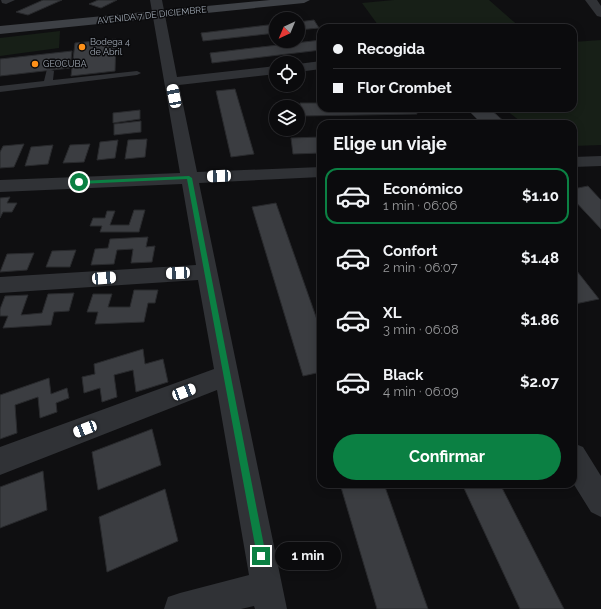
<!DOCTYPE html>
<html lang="es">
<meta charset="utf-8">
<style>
:root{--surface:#0b0b0d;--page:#141416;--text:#f1f3f6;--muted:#9a9b9d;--line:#2b2b2e;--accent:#0b8043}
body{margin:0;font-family:Raleway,sans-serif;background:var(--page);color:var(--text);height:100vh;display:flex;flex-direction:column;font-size:15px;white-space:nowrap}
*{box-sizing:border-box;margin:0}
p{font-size:13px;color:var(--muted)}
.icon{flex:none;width:22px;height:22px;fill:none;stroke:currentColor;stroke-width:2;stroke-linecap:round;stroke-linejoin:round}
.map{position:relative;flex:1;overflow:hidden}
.drawer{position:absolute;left:317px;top:120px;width:260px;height:368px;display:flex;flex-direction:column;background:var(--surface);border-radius:12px;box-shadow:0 2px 10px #0003,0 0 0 1px var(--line)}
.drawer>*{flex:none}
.hud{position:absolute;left:317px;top:24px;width:260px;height:88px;border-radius:12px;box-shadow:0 2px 10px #0003,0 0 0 1px var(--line);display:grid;align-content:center;height:88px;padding:0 16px;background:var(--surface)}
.needle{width:26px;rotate:224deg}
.tools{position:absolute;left:269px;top:12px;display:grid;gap:8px}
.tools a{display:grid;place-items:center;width:36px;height:36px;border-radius:50%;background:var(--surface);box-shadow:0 2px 10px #0003,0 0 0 1px var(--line);font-size:20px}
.end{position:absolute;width:18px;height:18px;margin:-9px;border:5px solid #0b8043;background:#fff;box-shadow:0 0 0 2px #fff}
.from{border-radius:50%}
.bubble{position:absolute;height:28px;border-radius:14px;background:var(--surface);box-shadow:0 2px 10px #0003,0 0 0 1px var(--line);font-size:13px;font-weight:700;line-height:28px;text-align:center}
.car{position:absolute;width:12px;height:24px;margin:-12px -6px;border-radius:5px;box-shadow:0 0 3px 1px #0007;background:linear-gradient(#fff 24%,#345 0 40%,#fff 0 76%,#345 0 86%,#fff 0)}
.hud b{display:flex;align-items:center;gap:14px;height:38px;font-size:15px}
.hud b+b{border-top:1px solid var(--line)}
.hud i{width:10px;height:10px;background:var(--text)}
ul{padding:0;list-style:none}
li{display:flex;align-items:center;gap:12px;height:56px;margin:0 8px 6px;padding:0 8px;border:2px solid transparent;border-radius:12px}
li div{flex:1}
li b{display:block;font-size:15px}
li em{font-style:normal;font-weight:700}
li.on{border-color:var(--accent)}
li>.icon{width:36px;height:36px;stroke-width:1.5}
h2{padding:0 16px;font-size:18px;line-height:48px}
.button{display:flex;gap:8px;margin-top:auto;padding:8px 16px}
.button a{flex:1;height:46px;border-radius:24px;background:var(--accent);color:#fff;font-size:16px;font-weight:700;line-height:46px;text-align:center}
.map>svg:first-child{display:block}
</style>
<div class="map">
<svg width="601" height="609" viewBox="0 0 601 609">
<rect width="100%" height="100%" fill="#0f0f11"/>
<!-- green -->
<path fill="#171f17" d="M394 0H489L521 28H400L378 25 362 3Z
M60 31 59 48 0 56V38Z
M601 40V145L573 146V124H524L503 108H573V42Z"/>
<!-- building -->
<path fill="#3b3d41" stroke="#292a2d" d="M43 0H62L28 15 16 12Z
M98 0H117L101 8 89 4Z
M314 20 319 28 298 30V22Z
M276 24V33L203 41 201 33Z
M116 39 115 71 71 76 75 43Z
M321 40V50L212 63 210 53Z
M72 51 70 68 0 76V59Z
M235 89 254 154 231 157 216 91Z
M300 103H321V108H415L417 114 301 116Z
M466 108H489L507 124H482Z
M140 110V119L113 123V113Z
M141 121V132L114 135V124Z
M321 137V153L293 154 291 138Z
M147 139 145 157 125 159 128 140Z
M118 140 115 158 97 160 100 142Z
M24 144 14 167 0 168V152L3 146Z
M90 144 84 162 63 163 70 145Z
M53 145 48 164 25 166 31 147Z
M588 186 601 200V229L573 199V189Z
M10 197 7 203H17L12 212H3L0 218V198Z
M276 203 321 331V372L303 376 252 207Z
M134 210H145L139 232H100L102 226H90L93 218H105L107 211H115L110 225H129Z
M148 237 146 247 155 246 152 262 131 263 133 249 117 250 114 264 91 265 95 249 108 248 110 239Z
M76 250 70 267H46L52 251Z
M34 253 27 270 0 272 7 254Z
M573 266 599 299 575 304 573 302Z
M134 290H158L155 303H148L144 322 95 324 98 312H87L93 294H112L108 307H130Z
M74 293 69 311 54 312 51 325 3 328 8 316H0V309L5 296 28 295 21 315 42 313 48 294Z
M143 349 145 364 163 359 168 382 136 392 133 370 114 375 117 397 102 402 100 388 84 393 82 377 95 374 94 364Z
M49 378 51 394 67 388 69 398 56 403 57 412 40 418 38 397 15 405 17 433 0 439V395Z
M152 429 161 465 98 490 92 452Z
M43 471 47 510 0 528V487Z
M340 484H384L428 609H377Z
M462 484H500L564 609H520Z
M165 489 178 541 107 572 99 517Z"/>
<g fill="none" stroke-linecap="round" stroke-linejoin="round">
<!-- lane -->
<path fill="#303236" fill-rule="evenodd" d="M47 69 54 71 53 80 137 71 141 73 137 75 0 92V86L44 81Z"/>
<!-- street -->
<path fill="#303236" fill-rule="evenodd" d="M1 0H15L6 4 2 3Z
M150 0H162L177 77 276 66V74L179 85 197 172 321 167V177L199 183 287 609H255L254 606 241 609H164L168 597 180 593 249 575 217 390 0 475V447L214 369 198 280 0 293V277L196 265 182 184 0 192V180L180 173Z
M585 0H597L601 6V17L597 16Z
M321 61V69L298 72V64Z
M601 156V166L573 167V157Z
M573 443 583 447 601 476V517L591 512 573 483Z"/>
<!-- secondary -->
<path fill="#3e4146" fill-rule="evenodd" d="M270 0H310L304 3 0 34V26Z"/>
</g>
<!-- route -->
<path fill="#0b8043" d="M189 176 192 178 266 556 261 561 257 556 187 179 79 184 76 182 79 181Z"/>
<!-- markers -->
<g fill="#ff9119" stroke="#0a0a0c" stroke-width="1.5">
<circle cx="82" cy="47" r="4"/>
<circle cx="35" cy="64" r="4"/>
</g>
<g text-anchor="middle" stroke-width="3" stroke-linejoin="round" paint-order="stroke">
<!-- far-street labels -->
<g font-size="9" fill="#9fa8b3" stroke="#0a0a0c">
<text transform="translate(152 15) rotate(-6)" y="3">AVENIDA 7 DE DICIEMBRE</text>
</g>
<!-- far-poi labels -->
<g font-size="9" fill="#9fa8b3" stroke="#0a0a0c" text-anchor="start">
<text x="90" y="45">Bodega 4<tspan x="90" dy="10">de Abril</tspan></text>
<text x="43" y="67">GEOCUBA</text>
</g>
</g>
</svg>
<div class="tools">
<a><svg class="needle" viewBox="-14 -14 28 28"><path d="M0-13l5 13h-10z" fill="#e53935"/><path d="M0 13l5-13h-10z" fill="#9a9b9d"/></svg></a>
<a><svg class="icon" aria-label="locate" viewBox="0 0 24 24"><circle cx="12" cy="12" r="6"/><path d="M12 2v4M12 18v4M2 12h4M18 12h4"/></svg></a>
<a><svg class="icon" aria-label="layers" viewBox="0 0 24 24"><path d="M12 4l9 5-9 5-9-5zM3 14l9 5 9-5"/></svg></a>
</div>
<i class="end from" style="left:79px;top:182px"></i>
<i class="end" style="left:261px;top:556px"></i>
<div class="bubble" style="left:275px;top:542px;width:66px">1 min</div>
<i class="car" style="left:174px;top:96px;rotate:349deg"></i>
<i class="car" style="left:219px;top:176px;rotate:268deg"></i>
<i class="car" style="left:178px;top:273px;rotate:267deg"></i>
<i class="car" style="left:104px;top:278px;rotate:86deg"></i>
<i class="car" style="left:184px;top:392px;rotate:69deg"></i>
<i class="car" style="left:85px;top:429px;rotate:249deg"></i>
<div class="hud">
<b><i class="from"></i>Recogida</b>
<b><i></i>Flor Crombet</b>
</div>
<section class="drawer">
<h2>Elige un viaje</h2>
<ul>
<li class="on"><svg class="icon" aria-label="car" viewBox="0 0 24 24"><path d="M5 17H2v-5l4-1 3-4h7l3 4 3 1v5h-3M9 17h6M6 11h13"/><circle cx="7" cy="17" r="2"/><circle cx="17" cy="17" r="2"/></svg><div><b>Económico</b><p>1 min · 06:06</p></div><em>$1.10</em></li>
<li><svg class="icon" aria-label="car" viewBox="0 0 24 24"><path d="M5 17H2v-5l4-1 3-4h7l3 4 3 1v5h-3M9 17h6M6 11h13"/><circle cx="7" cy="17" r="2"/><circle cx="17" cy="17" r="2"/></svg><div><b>Confort</b><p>2 min · 06:07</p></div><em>$1.48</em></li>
<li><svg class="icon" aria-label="car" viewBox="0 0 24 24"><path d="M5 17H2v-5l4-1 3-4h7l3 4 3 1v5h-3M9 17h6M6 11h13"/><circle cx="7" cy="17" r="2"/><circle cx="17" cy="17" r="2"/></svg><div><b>XL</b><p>3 min · 06:08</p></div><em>$1.86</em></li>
<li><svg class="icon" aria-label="car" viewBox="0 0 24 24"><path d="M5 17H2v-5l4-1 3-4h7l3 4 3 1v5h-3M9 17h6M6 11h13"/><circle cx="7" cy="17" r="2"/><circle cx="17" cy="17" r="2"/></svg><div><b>Black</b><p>4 min · 06:09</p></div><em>$2.07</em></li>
</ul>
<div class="button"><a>Confirmar</a></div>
</section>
</div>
